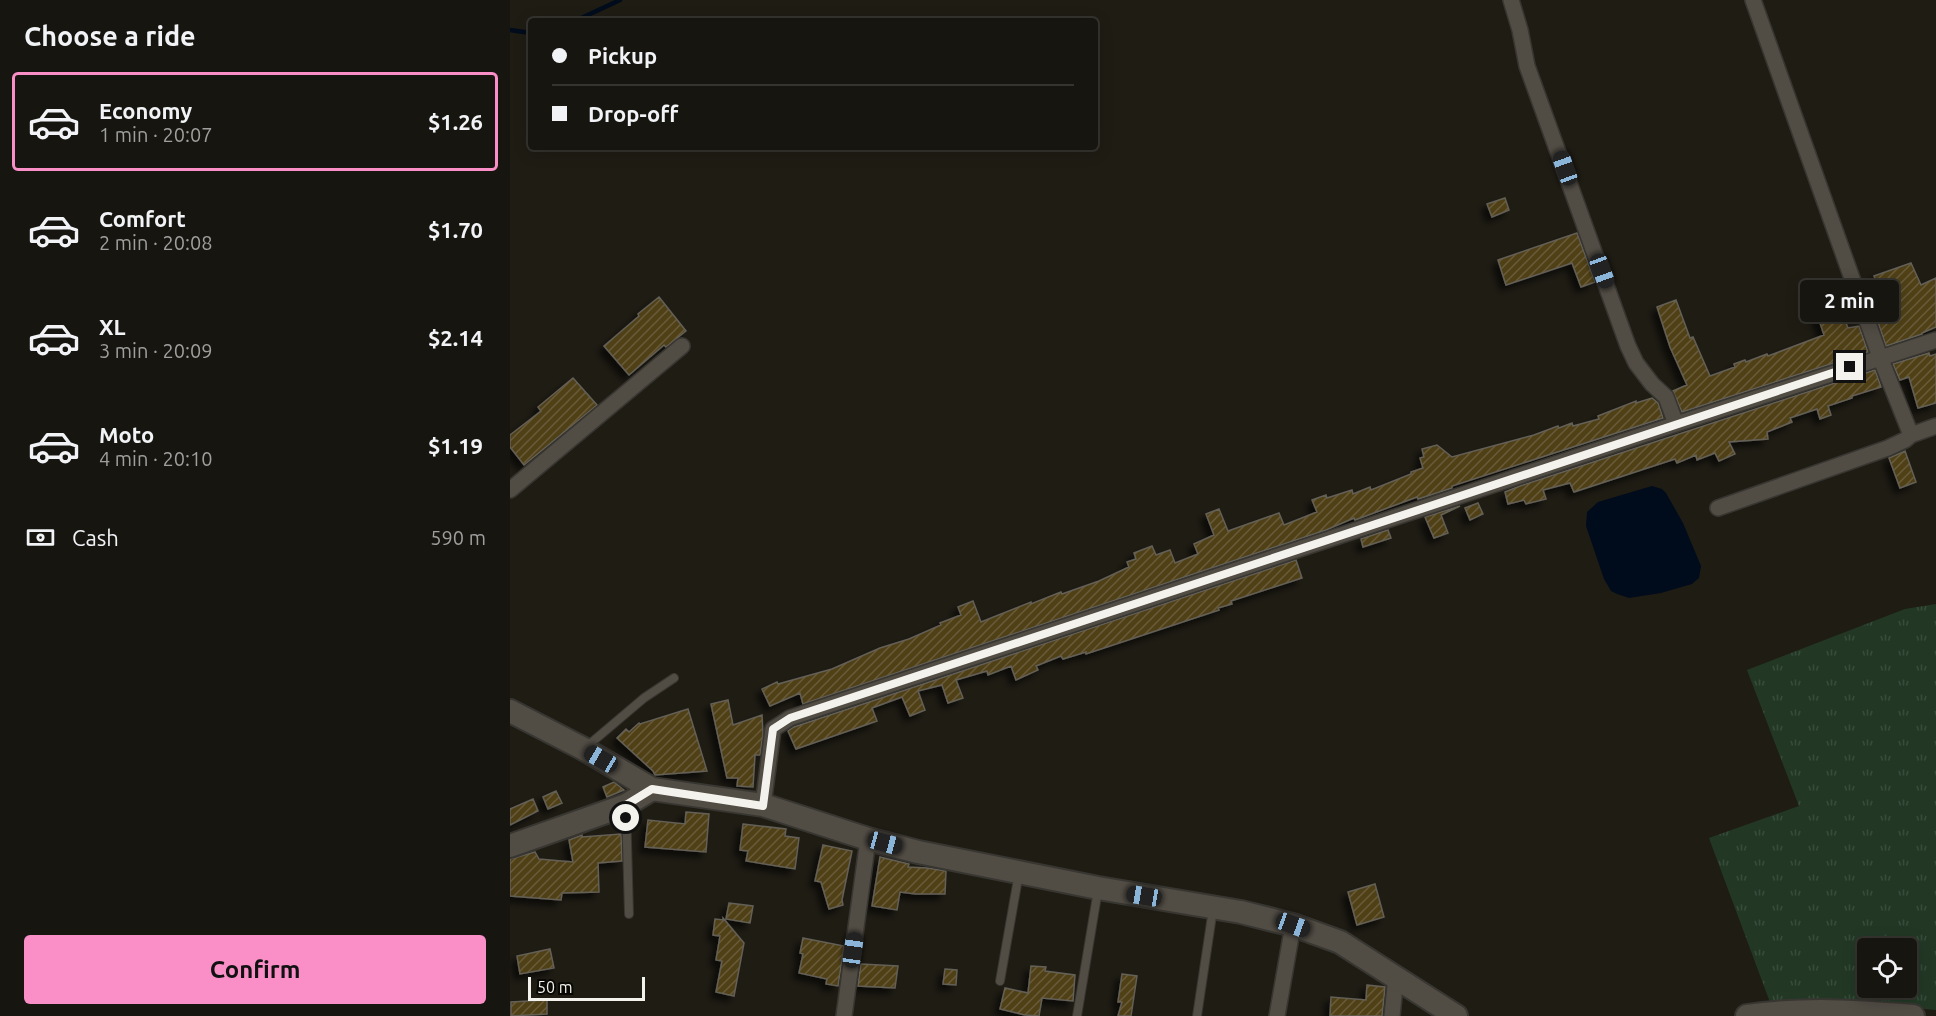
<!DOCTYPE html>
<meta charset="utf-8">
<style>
:root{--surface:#17150f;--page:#24221d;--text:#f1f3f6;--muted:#9e9f9e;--line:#36342f;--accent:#fa8fc8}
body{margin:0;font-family:Ubuntu,sans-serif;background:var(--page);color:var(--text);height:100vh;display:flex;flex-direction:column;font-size:22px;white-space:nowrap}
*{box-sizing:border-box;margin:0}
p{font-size:20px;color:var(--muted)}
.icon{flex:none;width:33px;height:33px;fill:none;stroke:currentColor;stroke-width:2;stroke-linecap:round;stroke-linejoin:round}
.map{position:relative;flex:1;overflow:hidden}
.sheet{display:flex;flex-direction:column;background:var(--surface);width:510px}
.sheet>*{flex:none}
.top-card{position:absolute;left:18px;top:18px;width:570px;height:132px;border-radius:6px;box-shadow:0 3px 15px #0003,0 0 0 2px var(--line);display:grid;align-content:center;height:132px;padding:0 24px;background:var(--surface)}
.controls{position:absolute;left:1347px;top:938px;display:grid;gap:12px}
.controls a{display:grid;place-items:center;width:60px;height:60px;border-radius:6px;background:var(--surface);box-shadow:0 3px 15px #0003,0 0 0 2px var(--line);font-size:30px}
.scale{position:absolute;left:18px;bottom:15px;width:117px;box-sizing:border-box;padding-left:6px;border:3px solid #f4f2ec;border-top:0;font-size:16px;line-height:21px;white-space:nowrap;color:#f4f2ec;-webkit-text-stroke:4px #080704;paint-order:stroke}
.end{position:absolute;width:27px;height:27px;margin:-14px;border:8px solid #f4f2ec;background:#111;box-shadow:0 0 0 3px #111}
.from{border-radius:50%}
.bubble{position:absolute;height:42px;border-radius:6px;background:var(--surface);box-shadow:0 3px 15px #0003,0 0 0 2px var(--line);font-size:20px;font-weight:700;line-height:42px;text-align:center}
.car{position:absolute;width:18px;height:36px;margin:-18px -9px;border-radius:8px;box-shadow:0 0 4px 2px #0007;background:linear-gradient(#222 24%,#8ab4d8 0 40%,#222 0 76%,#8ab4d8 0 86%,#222 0)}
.top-card b{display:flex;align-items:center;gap:21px;height:57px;font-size:22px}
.top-card b+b{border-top:2px solid var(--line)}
.top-card i{width:15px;height:15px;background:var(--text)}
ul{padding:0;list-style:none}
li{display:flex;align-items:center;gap:18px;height:99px;margin:0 12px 9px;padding:0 12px;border:3px solid transparent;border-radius:6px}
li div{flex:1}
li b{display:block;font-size:22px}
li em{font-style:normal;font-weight:700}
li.active{border-color:var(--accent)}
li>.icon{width:54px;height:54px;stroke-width:1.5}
h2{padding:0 24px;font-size:27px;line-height:72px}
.pay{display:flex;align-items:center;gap:15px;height:66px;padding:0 24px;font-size:22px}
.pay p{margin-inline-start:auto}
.primary-button{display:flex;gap:12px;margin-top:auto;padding:12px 24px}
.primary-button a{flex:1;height:69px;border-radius:6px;background:var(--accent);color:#111;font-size:24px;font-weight:700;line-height:69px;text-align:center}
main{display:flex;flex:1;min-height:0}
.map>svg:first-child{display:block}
</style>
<main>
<section class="sheet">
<h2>Choose a ride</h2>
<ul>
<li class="active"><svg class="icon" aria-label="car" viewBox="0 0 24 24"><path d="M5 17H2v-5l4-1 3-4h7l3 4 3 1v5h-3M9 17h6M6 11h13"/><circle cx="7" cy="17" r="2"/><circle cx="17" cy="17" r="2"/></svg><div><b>Economy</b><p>1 min · 20:07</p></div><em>$1.26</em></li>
<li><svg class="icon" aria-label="car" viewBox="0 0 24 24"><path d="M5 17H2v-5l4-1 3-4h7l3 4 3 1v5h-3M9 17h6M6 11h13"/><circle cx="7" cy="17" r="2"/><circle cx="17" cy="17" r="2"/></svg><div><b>Comfort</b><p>2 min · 20:08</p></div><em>$1.70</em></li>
<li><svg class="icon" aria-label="car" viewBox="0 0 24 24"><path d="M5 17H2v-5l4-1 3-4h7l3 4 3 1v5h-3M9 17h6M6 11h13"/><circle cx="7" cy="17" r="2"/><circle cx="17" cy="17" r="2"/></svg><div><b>XL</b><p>3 min · 20:09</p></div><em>$2.14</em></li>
<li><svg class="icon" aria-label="car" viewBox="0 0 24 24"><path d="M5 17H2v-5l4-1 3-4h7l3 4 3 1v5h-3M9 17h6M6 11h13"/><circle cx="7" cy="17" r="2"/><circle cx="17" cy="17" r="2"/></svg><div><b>Moto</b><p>4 min · 20:10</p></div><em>$1.19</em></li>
</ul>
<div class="pay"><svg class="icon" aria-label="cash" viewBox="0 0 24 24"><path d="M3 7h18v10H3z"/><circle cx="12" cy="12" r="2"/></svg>Cash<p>590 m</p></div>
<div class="primary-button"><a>Confirm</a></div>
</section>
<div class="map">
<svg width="1426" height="1016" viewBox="0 0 1426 1016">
<defs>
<pattern id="grass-tufts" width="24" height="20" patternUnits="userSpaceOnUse" patternTransform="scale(1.5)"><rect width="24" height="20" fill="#223825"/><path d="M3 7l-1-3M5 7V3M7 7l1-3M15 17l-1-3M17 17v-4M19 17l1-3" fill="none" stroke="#384c3a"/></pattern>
<pattern id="building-hatch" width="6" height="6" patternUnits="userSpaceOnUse" patternTransform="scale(1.5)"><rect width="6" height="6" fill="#4f3f19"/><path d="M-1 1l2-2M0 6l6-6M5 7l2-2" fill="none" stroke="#695b3b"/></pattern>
<filter id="shadow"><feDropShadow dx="-5.5" dy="5.5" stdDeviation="3" flood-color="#0009"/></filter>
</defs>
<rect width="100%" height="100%" fill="#1f1c14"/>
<!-- grass -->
<path fill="url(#grass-tufts)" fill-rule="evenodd" d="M1426 604V1010L1363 1004 1261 1005 1199 838 1289 806 1237 670 1395 609ZM1358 948H1396V987H1358Z"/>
<!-- water -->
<path fill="#000c1c" d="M1142 486 1152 489 1156 493 1173 523 1191 566 1189 578 1182 584 1151 593 1119 598 1107 594 1101 591 1094 579 1076 526 1077 512 1088 502Z"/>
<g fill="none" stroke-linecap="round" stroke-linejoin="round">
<!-- stream -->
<path stroke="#000c1c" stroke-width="4.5" d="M65 21 110 0
M0 30 21 33"/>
</g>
<!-- building -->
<path fill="url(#building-hatch)" stroke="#646057" stroke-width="1.5" filter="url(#shadow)" d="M995 198 999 210 982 217 977 204Z
M1067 233 1085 282 1071 287 1062 263 996 285 988 260Z
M1401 263 1411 285 1426 278V327L1412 333V334L1376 346 1367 319 1380 314 1364 276Z
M1320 283 1338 328 1349 326 1358 352 1172 412 1163 391 1177 385 1160 347 1147 307 1166 300 1180 338 1183 337 1200 376 1225 367 1224 364 1235 360 1236 362 1257 354 1258 356 1314 335 1299 290Z
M149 297 176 331 156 347 154 345 119 375 94 346 129 316 128 314Z
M1419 353 1420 356 1426 354V403L1408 408 1399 377 1390 380 1383 364Z
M1365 370 1371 387 1342 396V398L1318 406 1321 415 1310 419 1307 409 1280 418 1282 422 1257 432 1258 439 1219 442 1225 454 1209 461 1205 453 1187 460 1186 455 1167 463 1165 459 1064 492 1060 483 1033 490 1036 499 1016 504 1014 500 998 504 995 492 1010 486Z
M63 378 87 405 14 465 0 447V435L31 411 28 407Z
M1142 398 1148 403 1153 418 942 486V488L908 499 907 497 845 520 844 518 816 530 293 704 290 693 260 706 252 689 267 682 268 684 322 669 370 648 399 639 431 625 430 623 451 615 448 607 463 601 471 622 521 602V604L551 592 552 594 589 581 619 567 617 562 626 559 624 553 642 546 646 555 660 550 665 563 688 554 684 544 704 535 696 514 709 509 718 531 769 513 774 525 807 512 802 500 816 495 817 498 842 490 843 494 860 487 861 490 901 474V472L913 468 910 458 914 457 912 449 927 445 942 457 1024 435 1048 426 1049 428 1062 423 1063 426 1089 419 1088 416 1126 401V403Z
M1395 451 1406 482 1390 488 1379 458Z
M968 503 973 514 960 520 955 508Z
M950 506 931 515 938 533 924 538 915 517Z
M878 530 881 538 853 547 851 539Z
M786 560 792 578 721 601 722 604 708 608 709 610 576 654V652L553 659 551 656 526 666 528 670 506 680 501 666 478 675 477 671 446 680 453 698 438 703 432 685 408 691 415 710 400 716 392 697 362 708 367 721 286 749 278 731 284 727Z
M218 700 223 725 252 715 253 734 250 755H245L243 787 227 786 228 778H217L201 704Z
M178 709 197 771 145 775 143 771 107 738 116 729 119 732 129 723 130 724Z
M104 782 114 790 97 797 93 787Z
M46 791 52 803 38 809 33 797Z
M23 799 28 811 0 825V809Z
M176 812 199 814 196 852 135 847 138 820 175 824Z
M233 824 276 829 275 836 289 838 285 869 236 861 238 851 230 850Z
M111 834 112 861 88 863 89 892 52 893 51 900 0 896V859L25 852 29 859 63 862 59 840 72 835V837Z
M313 845 342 851 332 900 333 905 319 909 311 882 305 881Z
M370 857 399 864 398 867 417 868 436 871 435 894H406L390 892 387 910 362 906Z
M865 884 874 917 847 925 838 892Z
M219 903 243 906 240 923 216 919Z
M213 918 234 943 224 996 206 992 212 961 206 960 210 936 203 935 205 919 213 920Z
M293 938 334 946 328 986 316 984 317 979 289 973 293 954 290 953Z
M40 949 44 968 10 974 7 956Z
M351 964 388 966 385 988 348 986Z
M521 966 536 967 535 971 565 975 563 1001 532 998 529 1016 515 1015 490 1009 495 988 518 993Z
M435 969 447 970 446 985 433 984Z
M612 974 627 976 621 1016H608L612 1002H608Z
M857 985 875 987 872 1016H820L821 997 856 1000Z
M37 1000V1014L1 1016V1002Z"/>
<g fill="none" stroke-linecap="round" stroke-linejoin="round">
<!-- lane casing -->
<g stroke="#383631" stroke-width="10">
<path id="lane" d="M75 748 134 698 164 678
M116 806 119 914
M490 981 509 873
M567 1016 588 890
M687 1016 703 909"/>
</g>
<!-- street casing -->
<g stroke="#383631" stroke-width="18">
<path id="street" d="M1001 0 1010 30 1017 66 1118 346 1126 363 1142 384 1156 397 1166 424
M1243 0 1370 357 1401 435 1426 426
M0 490 172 346
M1208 508 1378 448 1395 440 1401 435
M253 805 263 729 280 718 1166 424 1426 340
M334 1016 358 839
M767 1016 783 925
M882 1016 886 976"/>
</g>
<!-- secondary casing -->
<g stroke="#383631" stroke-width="26">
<path id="secondary" d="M0 711 74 749 142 789 253 805 358 839 408 852 588 888 731 912 783 925 830 942 946 1016
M0 846 116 805 142 789
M1237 1016C1293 1008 1348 1011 1403 1016"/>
</g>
<!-- lane -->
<use href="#lane" stroke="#514c44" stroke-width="8"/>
<!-- street -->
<use href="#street" stroke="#514c44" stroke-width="15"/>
<!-- secondary -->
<use href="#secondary" stroke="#514c44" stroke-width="22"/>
</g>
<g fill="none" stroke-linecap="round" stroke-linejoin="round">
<!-- route -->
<path stroke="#f4f2ec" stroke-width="8" d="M116 818V805L142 789 253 806 263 729 280 718 1340 367"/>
</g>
</svg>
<div class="controls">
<a><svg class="icon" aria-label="locate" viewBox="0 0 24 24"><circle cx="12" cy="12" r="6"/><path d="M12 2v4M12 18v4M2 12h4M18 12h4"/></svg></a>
</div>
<div class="scale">50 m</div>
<i class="end from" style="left:116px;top:818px"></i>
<i class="end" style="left:1340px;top:367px"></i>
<div class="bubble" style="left:1290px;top:280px;width:99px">2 min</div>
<i class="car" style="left:1055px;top:168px;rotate:340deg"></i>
<i class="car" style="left:1092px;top:271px;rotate:160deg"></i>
<i class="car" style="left:91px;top:759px;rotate:300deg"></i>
<i class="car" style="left:375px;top:843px;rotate:105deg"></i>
<i class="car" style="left:634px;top:896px;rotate:279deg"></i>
<i class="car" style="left:783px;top:925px;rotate:110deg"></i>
<i class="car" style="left:343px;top:950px;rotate:8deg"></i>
<div class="top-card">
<b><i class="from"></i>Pickup</b>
<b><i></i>Drop-off</b>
</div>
</div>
</main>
